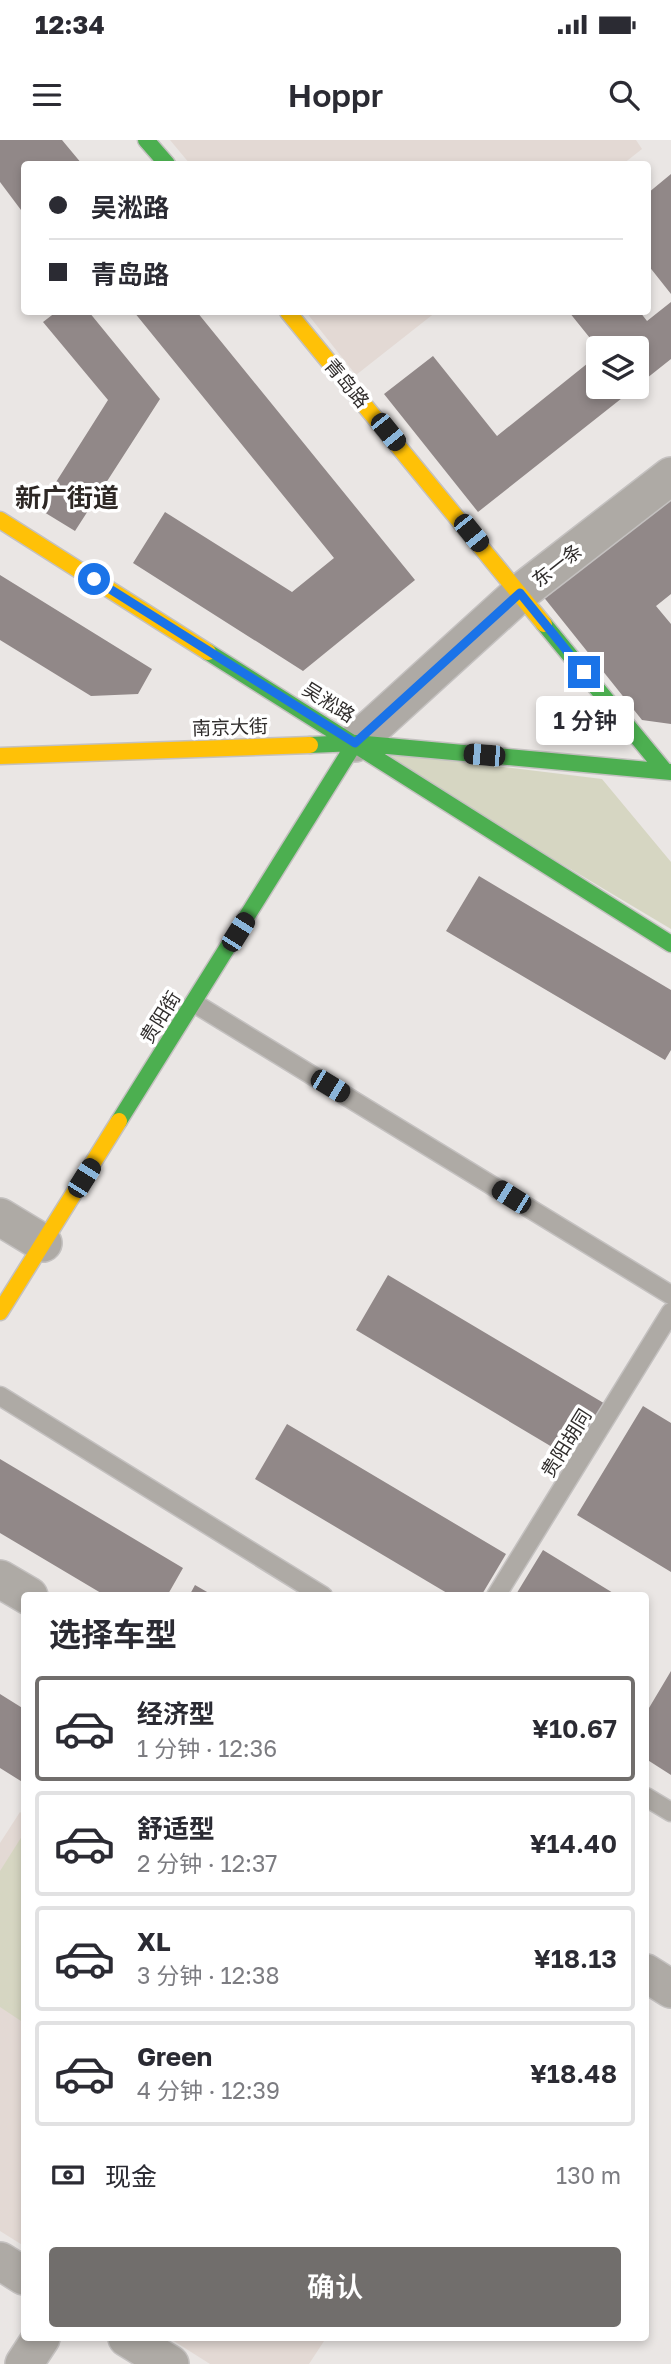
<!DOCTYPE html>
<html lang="zh">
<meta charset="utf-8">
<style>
:root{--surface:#fff;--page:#f7f7f7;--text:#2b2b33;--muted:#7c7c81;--line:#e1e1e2;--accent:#716e6c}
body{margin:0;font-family:"Golos Text","Noto Sans SC",sans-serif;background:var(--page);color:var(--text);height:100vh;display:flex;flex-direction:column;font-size:26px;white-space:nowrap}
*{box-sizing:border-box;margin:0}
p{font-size:23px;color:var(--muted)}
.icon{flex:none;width:38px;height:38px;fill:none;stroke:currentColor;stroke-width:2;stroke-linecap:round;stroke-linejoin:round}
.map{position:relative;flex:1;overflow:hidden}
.panel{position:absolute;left:21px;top:1452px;width:628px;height:749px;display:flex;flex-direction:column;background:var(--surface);border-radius:7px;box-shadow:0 4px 10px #0003}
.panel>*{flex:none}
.hud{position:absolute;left:21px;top:21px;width:630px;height:154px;border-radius:7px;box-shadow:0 4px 10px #0003;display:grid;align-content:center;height:154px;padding:0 28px;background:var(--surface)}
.buttons{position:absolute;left:586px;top:196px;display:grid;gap:14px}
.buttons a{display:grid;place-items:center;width:63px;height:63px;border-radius:7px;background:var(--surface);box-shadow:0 4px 10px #0003;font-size:35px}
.end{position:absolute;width:32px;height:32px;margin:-16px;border:9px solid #1a73e8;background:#fff;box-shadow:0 0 0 4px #fff}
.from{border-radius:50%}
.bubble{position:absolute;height:49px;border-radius:7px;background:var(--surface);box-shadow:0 4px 10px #0003;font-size:23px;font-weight:600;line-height:49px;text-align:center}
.car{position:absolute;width:21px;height:42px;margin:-21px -10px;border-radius:9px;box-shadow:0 0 5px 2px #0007;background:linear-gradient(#222 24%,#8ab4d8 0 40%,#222 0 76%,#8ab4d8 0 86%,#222 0)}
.hud b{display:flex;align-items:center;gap:24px;height:66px;font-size:26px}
.hud b+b{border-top:2px solid var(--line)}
.hud i{width:18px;height:18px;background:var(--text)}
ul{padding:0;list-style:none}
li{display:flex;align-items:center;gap:21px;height:105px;margin:0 14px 10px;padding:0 14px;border:4px solid var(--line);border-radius:7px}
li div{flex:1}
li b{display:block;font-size:26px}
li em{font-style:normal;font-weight:600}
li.current{border-color:var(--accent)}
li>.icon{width:63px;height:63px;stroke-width:1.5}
h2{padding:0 28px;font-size:32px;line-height:84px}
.pay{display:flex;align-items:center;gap:18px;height:77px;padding:0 28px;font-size:26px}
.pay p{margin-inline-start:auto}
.action{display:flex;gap:14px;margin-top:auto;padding:14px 28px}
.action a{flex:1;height:80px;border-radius:7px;background:var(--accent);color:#fff;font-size:28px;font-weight:600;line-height:80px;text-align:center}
.status{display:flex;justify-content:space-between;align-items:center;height:49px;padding:0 35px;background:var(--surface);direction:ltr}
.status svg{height:19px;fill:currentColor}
header{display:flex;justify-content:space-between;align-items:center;height:91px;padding:0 28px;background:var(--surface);font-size:32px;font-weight:600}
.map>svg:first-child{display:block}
</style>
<div class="status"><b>12:34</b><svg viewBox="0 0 49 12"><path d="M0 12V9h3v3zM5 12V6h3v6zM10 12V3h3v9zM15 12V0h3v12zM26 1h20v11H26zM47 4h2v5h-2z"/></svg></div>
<header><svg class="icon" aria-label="menu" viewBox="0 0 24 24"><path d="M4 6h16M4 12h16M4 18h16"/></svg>Hoppr<svg class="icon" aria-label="search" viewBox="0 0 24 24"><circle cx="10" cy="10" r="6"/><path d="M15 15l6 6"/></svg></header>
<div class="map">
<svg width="671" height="2224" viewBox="0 0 671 2224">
<rect width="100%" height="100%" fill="#eae6e4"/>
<!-- built -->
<path fill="#e3d9d4" d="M170 0H636L642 9 623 24H190Z
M306 172H436L356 235Z
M20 1672 24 1675V2106L0 2091V1703Z
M169 2198H326L309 2224H210Z"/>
<!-- park -->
<path fill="#d6d6c2" d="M373 611 602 639 671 722V789Z
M24 1693V1883L0 1867V1731Z"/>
<!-- building -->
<path fill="#918888" d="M0 0H62L82 24H24V74L0 42Z
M671 34V154L648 125V53Z
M671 162V219L637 246V208H598L569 172H640L647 181Z
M56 172H89L160 259 75 391 39 369 108 260 43 182Z
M134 172H197L415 440 303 531 133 423 165 372 292 452 334 418Z
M598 215V247H636L478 372 384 254 433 216 497 296Z
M671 353V454L656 466 671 484V584L642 580 542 455Z
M0 435 152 529 138 554 91 556 0 500Z
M479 736 671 850V910L665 920 446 791Z
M388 1135 607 1265 574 1320 356 1190Z
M643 1266 671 1283V1432L577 1375Z
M287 1284 506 1414 481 1456H452L255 1339Z
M0 1319 183 1428 167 1456H106L0 1393Z
M543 1410 618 1456H515Z
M195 1445 214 1456H189Z
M671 1531V1635L646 1619V1573Z
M0 1554 24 1569V1643L0 1628Z"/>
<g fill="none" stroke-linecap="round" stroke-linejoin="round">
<!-- lane casing -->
<g stroke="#c4c1c0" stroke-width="21">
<path id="lane" d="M194 863 671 1155
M0 1256 323 1456
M496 1456 671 1172
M646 1657 671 1672"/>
</g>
<!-- street casing -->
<g stroke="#c4c1c0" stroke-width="40">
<path id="street" d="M355 603 520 453 671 336
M0 1077 43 1103
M0 1439 29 1456
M646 1833 671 1849
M0 2121 24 2136
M127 2198 170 2224
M24 2224 41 2198"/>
</g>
<!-- fast casing -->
<g stroke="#c4c1c0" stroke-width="19">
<path id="fast" d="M146 0 167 24
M544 484 665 631
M208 512 671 804
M310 605 355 603 671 632
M119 981 355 603"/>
</g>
<!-- slow casing -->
<g stroke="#c4c1c0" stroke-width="19">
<path id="slow" d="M288 172 544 484
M0 380 208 512
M0 616 310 605
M0 1172 119 981"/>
</g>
<!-- lane -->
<use href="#lane" stroke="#aeaaa5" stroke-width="18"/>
<!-- street -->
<use href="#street" stroke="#aeaaa5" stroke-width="37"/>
<!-- fast -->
<use href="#fast" stroke="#4caf50" stroke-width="16"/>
<!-- slow -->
<use href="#slow" stroke="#ffc107" stroke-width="16"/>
</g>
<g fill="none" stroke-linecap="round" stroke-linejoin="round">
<!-- route -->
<path stroke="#1a73e8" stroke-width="9" d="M94 439 355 603 520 453 584 532"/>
</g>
<g text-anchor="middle" stroke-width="7" stroke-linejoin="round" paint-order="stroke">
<!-- street labels -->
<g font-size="19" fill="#302d2c" stroke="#fff">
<text transform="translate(347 243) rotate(50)" y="7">青岛路</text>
<text transform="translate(557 425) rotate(-38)" y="7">东一条</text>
<text transform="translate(329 562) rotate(32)" y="7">吴淞路</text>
<text transform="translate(230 587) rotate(-2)" y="7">南京大街</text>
<text transform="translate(160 877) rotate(-58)" y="7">贵阳街</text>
<text transform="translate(566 1303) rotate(-58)" y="7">贵阳胡同</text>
</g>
<!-- district labels -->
<g font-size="26" font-weight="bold" fill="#2e2825" stroke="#fff">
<text x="67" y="367">新广街道</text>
</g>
</g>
</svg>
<div class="buttons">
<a><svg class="icon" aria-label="layers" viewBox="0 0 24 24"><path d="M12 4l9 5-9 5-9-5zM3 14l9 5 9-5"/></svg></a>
</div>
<i class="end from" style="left:94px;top:439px"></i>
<i class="end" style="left:584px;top:532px"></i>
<div class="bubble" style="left:536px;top:556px;width:98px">1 分钟</div>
<i class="car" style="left:388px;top:292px;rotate:141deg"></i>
<i class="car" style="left:471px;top:393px;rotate:141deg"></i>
<i class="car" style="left:484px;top:615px;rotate:275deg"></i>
<i class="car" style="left:238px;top:792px;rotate:32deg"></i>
<i class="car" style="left:330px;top:946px;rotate:121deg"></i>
<i class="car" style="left:84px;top:1038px;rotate:32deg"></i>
<i class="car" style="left:511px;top:1057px;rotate:302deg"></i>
<div class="hud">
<b><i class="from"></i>吴淞路</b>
<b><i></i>青岛路</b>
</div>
<section class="panel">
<h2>选择车型</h2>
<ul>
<li class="current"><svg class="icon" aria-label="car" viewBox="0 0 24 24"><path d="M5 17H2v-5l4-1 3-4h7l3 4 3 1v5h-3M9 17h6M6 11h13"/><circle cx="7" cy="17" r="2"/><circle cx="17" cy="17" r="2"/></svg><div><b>经济型</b><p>1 分钟 · 12:36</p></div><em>¥10.67</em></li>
<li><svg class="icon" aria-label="car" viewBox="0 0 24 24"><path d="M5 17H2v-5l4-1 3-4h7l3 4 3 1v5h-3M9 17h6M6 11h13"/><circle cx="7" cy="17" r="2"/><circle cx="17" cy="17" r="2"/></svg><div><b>舒适型</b><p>2 分钟 · 12:37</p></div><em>¥14.40</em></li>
<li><svg class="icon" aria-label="car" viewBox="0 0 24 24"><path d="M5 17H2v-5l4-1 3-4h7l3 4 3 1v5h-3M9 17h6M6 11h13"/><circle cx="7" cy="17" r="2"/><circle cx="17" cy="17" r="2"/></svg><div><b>XL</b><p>3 分钟 · 12:38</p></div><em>¥18.13</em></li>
<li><svg class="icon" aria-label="car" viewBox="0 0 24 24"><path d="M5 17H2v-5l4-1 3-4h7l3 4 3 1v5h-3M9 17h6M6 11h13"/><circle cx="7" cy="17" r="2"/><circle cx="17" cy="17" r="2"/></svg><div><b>Green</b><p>4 分钟 · 12:39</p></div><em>¥18.48</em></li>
</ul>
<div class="pay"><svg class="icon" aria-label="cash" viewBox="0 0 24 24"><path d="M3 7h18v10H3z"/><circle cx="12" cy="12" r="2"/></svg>现金<p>130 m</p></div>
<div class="action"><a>确认</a></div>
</section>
</div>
